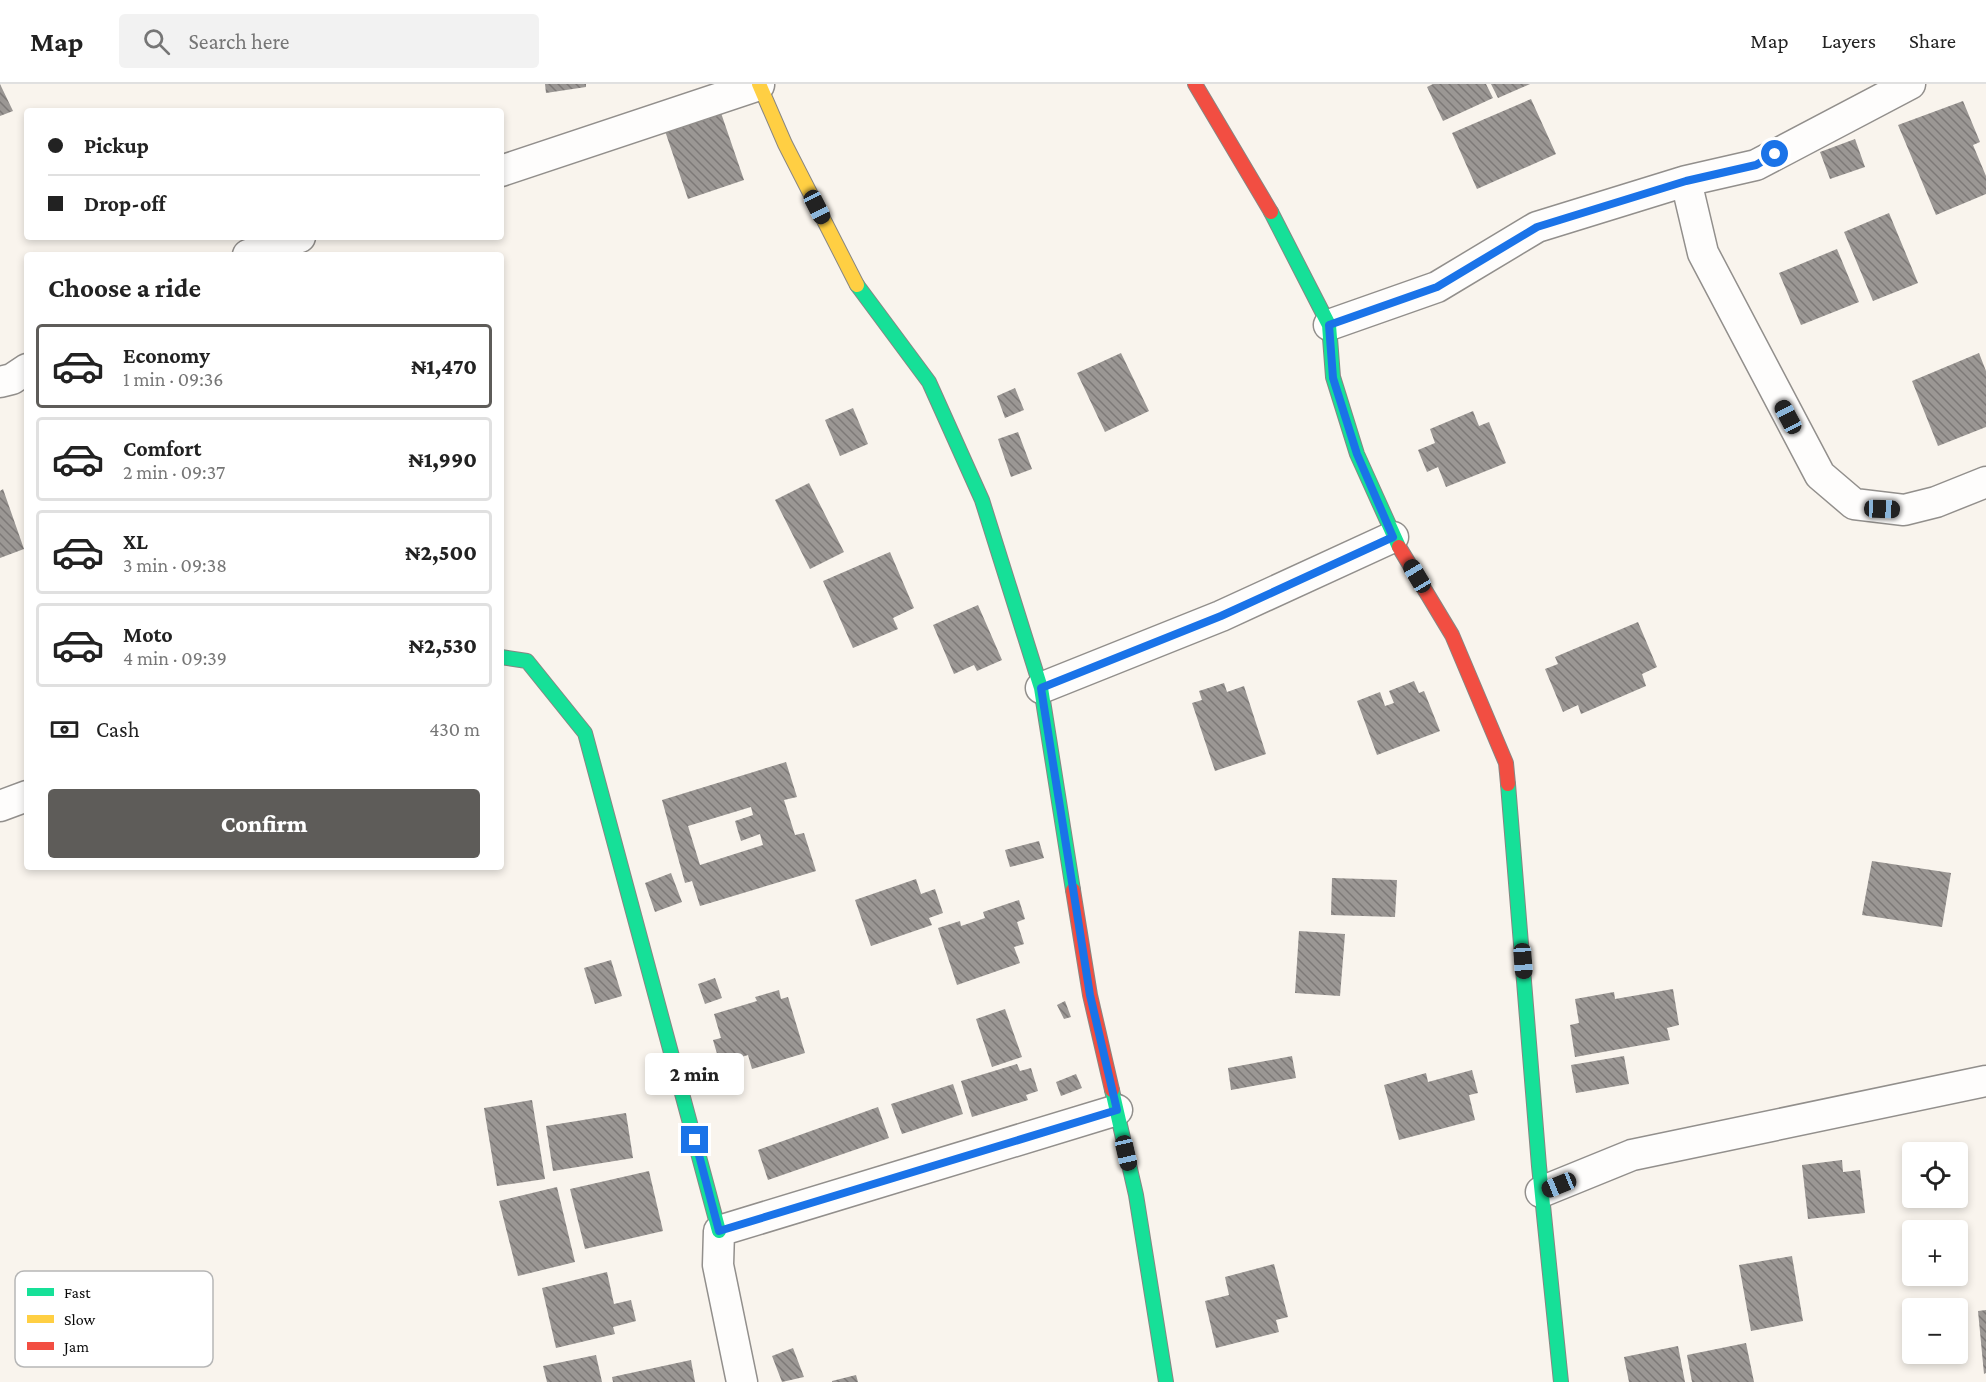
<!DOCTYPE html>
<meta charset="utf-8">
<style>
:root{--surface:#fff;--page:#f2f2f2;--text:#222;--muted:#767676;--line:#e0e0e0;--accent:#5e5c59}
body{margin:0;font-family:"Crimson Pro",serif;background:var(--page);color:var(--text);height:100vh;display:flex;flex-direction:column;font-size:22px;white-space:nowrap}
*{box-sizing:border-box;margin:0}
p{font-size:20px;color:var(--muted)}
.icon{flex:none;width:33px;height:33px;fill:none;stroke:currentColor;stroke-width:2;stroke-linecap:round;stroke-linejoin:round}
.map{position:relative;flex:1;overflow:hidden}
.panel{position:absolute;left:24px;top:168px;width:480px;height:618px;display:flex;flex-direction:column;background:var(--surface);border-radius:6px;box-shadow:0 3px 9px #0003}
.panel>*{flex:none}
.top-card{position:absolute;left:24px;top:24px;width:480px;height:132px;border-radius:6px;box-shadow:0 3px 9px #0003;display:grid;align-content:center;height:132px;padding:0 24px;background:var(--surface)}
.controls{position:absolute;left:1902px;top:1058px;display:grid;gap:12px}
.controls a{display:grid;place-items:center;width:66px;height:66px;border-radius:6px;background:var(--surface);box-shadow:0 3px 9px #0003;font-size:30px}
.end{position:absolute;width:27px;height:27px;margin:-14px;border:8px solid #1a73e8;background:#fff;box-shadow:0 0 0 3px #fff}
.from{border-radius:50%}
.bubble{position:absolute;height:42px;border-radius:6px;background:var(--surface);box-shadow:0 3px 9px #0003;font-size:20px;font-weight:800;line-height:42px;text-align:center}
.car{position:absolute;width:18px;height:36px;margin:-18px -9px;border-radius:8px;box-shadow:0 0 4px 2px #0007;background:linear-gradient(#222 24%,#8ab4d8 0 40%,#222 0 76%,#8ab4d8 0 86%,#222 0)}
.top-card b{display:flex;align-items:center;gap:21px;height:57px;font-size:22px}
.top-card b+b{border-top:2px solid var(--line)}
.top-card i{width:15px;height:15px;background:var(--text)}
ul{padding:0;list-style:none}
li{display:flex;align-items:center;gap:18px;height:84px;margin:0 12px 9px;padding:0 12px;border:3px solid var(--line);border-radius:6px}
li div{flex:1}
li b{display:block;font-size:22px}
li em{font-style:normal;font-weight:800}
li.current{border-color:var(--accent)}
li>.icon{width:54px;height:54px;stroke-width:1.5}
h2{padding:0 24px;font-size:27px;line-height:72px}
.pay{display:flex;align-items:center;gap:15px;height:66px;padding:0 24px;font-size:22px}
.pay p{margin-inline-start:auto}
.button{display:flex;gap:12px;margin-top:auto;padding:12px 24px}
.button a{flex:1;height:69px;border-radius:6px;background:var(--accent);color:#fff;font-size:24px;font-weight:800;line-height:69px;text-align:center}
header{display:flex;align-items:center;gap:36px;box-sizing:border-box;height:84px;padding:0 30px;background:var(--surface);border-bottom:2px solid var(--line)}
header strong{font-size:28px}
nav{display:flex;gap:33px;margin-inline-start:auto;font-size:21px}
.search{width:420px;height:54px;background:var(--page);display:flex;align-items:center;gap:15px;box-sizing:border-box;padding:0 21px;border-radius:6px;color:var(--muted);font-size:22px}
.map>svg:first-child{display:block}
</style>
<header>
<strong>Map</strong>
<div class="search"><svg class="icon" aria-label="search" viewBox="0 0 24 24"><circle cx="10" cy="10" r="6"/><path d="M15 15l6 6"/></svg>Search here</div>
<nav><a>Map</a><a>Layers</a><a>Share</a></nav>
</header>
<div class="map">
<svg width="1986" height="1298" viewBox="0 0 1986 1298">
<defs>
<pattern id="building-back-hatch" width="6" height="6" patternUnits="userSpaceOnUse" patternTransform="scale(1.5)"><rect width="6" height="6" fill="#9b9794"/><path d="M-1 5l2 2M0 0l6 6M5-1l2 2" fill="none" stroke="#7d7977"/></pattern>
</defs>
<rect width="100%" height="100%" fill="#f9f4ed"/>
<!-- building -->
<path fill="url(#building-back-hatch)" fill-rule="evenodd" d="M0 0 13 27 0 32Z
M545 0H586V3L546 9Z
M1433 0H1486L1493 14 1443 37 1427 3Z
M1491 0H1530L1498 14Z
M1531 15 1556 70 1477 105 1452 49Z
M1963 17 1980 58 1973 61 1986 92V110L1936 131 1898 41Z
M720 26 744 96 688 115 664 44Z
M1855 55 1865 83 1830 95 1820 68Z
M1889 129 1918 199 1873 217 1844 148Z
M1837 165 1859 218 1801 241 1779 189Z
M1121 269 1149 327 1105 348 1077 289Z
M1979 269 1986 287V343L1938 362 1912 297Z
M1015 304 1024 326 1005 334 997 312Z
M853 324 868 360 840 372 825 336Z
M1473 327 1479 342 1489 338 1506 379 1446 403 1438 383 1427 388 1418 366 1435 359 1430 345Z
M1018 348 1032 385 1011 393 998 355Z
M809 399 844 468 810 485 775 416Z
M3 405 24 465 0 474V407Z
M890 468 914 524 893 534 898 545 853 564 823 497Z
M978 521 1002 576 977 587 974 581 954 590 933 541Z
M1638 538 1657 583 1642 590 1646 602 1581 630 1578 621 1563 628 1545 585 1558 580 1555 573Z
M1414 597 1419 609 1424 607 1440 647 1377 671 1357 617 1380 608 1385 622 1394 619 1389 607Z
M1224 599 1227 608 1244 602 1266 670 1215 687 1192 619 1202 616 1199 607Z
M786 678 797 713 784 716 795 751 804 749 816 787 700 822 692 797 685 799 662 716ZM751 723 753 731 735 737 741 757 760 750 763 761 700 781 688 742Z
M1039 757 1044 774 1010 783 1005 766Z
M1872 777 1951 789 1942 843 1862 831Z
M671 789 682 818 655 828 645 799Z
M1332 794 1397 796 1395 833 1331 831Z
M916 795 921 810 935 805 943 829 929 834 932 841 871 862 855 816Z
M1019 816 1025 835 1017 838 1024 860 1014 863 1020 879 957 901 938 844 960 837 961 842 985 834 983 828Z
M1299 847 1345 850 1340 912 1295 909Z
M611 876 622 912 595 920 584 884Z
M715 894 722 914 705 920 698 900Z
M1673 905 1679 941 1667 944 1670 956 1575 973 1570 941 1579 939 1575 915 1614 908 1615 915Z
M779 906 781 915 788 913 805 969 752 985 748 971 720 980 713 956 721 954 714 930 757 917 755 913Z
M1065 917 1071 933 1064 935 1057 921Z
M1005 925 1022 973 992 983 976 935Z
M1292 972 1296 994 1231 1006 1228 984Z
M1624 972 1629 1000 1576 1009 1571 981Z
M1017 980 1020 987 1031 984 1038 1007 1026 1011 1028 1016 972 1033 961 997Z
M1472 986 1478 1009 1469 1011 1475 1036 1399 1056 1384 1001 1426 989 1428 998Z
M1076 990 1082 1004 1061 1012 1056 998Z
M953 1000 963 1030 902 1050 891 1020Z
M532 1016 545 1095 497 1102 484 1024Z
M878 1023 889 1054 768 1096 758 1066Z
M626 1029 633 1074 553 1087 546 1042Z
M1842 1076 1843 1088 1860 1086 1865 1129 1808 1135 1802 1081Z
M649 1087 663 1147 585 1165 570 1105Z
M557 1103 575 1178 518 1192 499 1117Z
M1792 1172 1803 1237 1751 1247 1739 1181Z
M1274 1180 1288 1233 1276 1236 1279 1248 1216 1264 1205 1217 1229 1211 1225 1193Z
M607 1188 614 1220 631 1216 636 1237 613 1243 615 1250 556 1264 542 1204Z
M1986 1226V1289L1984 1290 1978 1227Z
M1746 1259 1754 1298H1692L1687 1271Z
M1678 1262 1685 1298H1629L1624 1273Z
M793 1264 804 1293 782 1298 772 1272Z
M596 1271 602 1298H547L543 1282Z
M691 1276 695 1298H613L612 1293Z
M856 1291 858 1298H832V1297Z"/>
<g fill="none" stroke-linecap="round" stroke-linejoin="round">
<!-- street casing -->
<g stroke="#928f8c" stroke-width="33">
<path id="street" d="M501 87 759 1
M1686 97 1703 169 1820 391 1854 420 1904 426 1936 418 1986 398
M248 171 300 153
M1329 241 1437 203 1537 143 1686 97 1756 81 1910 0
M0 298 12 295 27 285
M1041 604 1221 532 1393 453
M0 722 27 712
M1541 1108 1632 1071 1986 997
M742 1298 718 1181 719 1147 1117 1026"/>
</g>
<!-- fast casing -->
<g stroke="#888683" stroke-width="16">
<path id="fast" d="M1271 128 1329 241 1333 293 1357 370 1399 463
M857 201 929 298 982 416 1041 604 1073 806
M501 573 527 577 585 649 719 1147
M1508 700 1539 1082 1561 1298
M1112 1006 1136 1111 1166 1298"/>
</g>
<!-- slow casing -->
<g stroke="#888683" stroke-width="16">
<path id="slow" d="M759 0 785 60 857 201"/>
</g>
<!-- jam casing -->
<g stroke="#888683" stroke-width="16">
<path id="jam" d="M1195 0 1271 128
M1399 463 1452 551 1506 679 1508 700
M1073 806 1090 911 1112 1006"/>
</g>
<!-- street -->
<use href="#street" stroke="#fefdfc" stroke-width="30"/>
<!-- fast -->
<use href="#fast" stroke="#16e098" stroke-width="14"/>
<!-- slow -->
<use href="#slow" stroke="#ffcf43" stroke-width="14"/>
<!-- jam -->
<use href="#jam" stroke="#f24e42" stroke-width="14"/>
</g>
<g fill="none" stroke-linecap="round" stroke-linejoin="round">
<!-- route -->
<path stroke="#1a73e8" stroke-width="8" d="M695 1056 719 1147 1117 1026 1090 911 1041 604 1221 532 1393 453 1357 370 1333 294 1329 241 1437 203 1537 143 1686 97 1756 81 1775 70"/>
</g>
<!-- legend -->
<rect x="15" y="1187" width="198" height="96" rx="9" fill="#fff" stroke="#b6b6b6" stroke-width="1.5"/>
<rect x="27" y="1204" width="27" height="8" fill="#16e098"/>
<rect x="27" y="1231" width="27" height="8" fill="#ffcf43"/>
<rect x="27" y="1258" width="27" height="8" fill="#f24e42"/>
<g font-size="16" fill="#0a0a0a">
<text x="64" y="1214">Fast</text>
<text x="64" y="1241">Slow</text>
<text x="64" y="1268">Jam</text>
</g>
</svg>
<div class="controls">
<a><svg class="icon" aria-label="locate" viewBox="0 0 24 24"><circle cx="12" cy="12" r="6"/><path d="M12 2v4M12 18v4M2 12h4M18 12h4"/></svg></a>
<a>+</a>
<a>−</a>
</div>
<i class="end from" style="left:1775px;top:70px"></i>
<i class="end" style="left:695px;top:1056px"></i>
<div class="bubble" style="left:645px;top:969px;width:99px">2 min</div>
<i class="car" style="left:817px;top:123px;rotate:153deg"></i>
<i class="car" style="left:1788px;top:333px;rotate:332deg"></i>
<i class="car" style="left:1882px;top:425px;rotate:92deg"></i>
<i class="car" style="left:1417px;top:492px;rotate:329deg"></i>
<i class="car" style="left:1523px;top:877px;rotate:176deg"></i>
<i class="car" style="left:1126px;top:1069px;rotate:167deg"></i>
<i class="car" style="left:1559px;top:1101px;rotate:248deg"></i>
<div class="top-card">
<b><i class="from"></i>Pickup</b>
<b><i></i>Drop-off</b>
</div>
<section class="panel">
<h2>Choose a ride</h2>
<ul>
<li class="current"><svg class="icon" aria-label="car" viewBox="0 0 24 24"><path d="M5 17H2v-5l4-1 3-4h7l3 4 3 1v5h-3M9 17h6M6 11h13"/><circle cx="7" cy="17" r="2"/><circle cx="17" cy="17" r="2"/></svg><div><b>Economy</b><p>1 min · 09:36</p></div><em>₦1,470</em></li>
<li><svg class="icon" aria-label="car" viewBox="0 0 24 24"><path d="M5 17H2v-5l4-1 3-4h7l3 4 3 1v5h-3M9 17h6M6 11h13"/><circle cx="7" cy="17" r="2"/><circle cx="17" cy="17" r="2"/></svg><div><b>Comfort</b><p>2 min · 09:37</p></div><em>₦1,990</em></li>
<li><svg class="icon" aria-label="car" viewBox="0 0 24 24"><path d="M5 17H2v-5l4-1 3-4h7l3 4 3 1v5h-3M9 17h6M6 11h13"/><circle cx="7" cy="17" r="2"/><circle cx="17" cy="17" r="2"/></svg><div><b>XL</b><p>3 min · 09:38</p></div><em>₦2,500</em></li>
<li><svg class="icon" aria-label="car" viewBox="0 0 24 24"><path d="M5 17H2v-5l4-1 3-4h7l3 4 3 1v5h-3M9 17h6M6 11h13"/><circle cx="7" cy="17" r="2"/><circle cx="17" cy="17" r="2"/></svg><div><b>Moto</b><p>4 min · 09:39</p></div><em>₦2,530</em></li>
</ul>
<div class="pay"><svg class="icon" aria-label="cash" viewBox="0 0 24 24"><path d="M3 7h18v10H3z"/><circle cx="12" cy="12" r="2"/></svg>Cash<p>430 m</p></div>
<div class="button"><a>Confirm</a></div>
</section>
</div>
